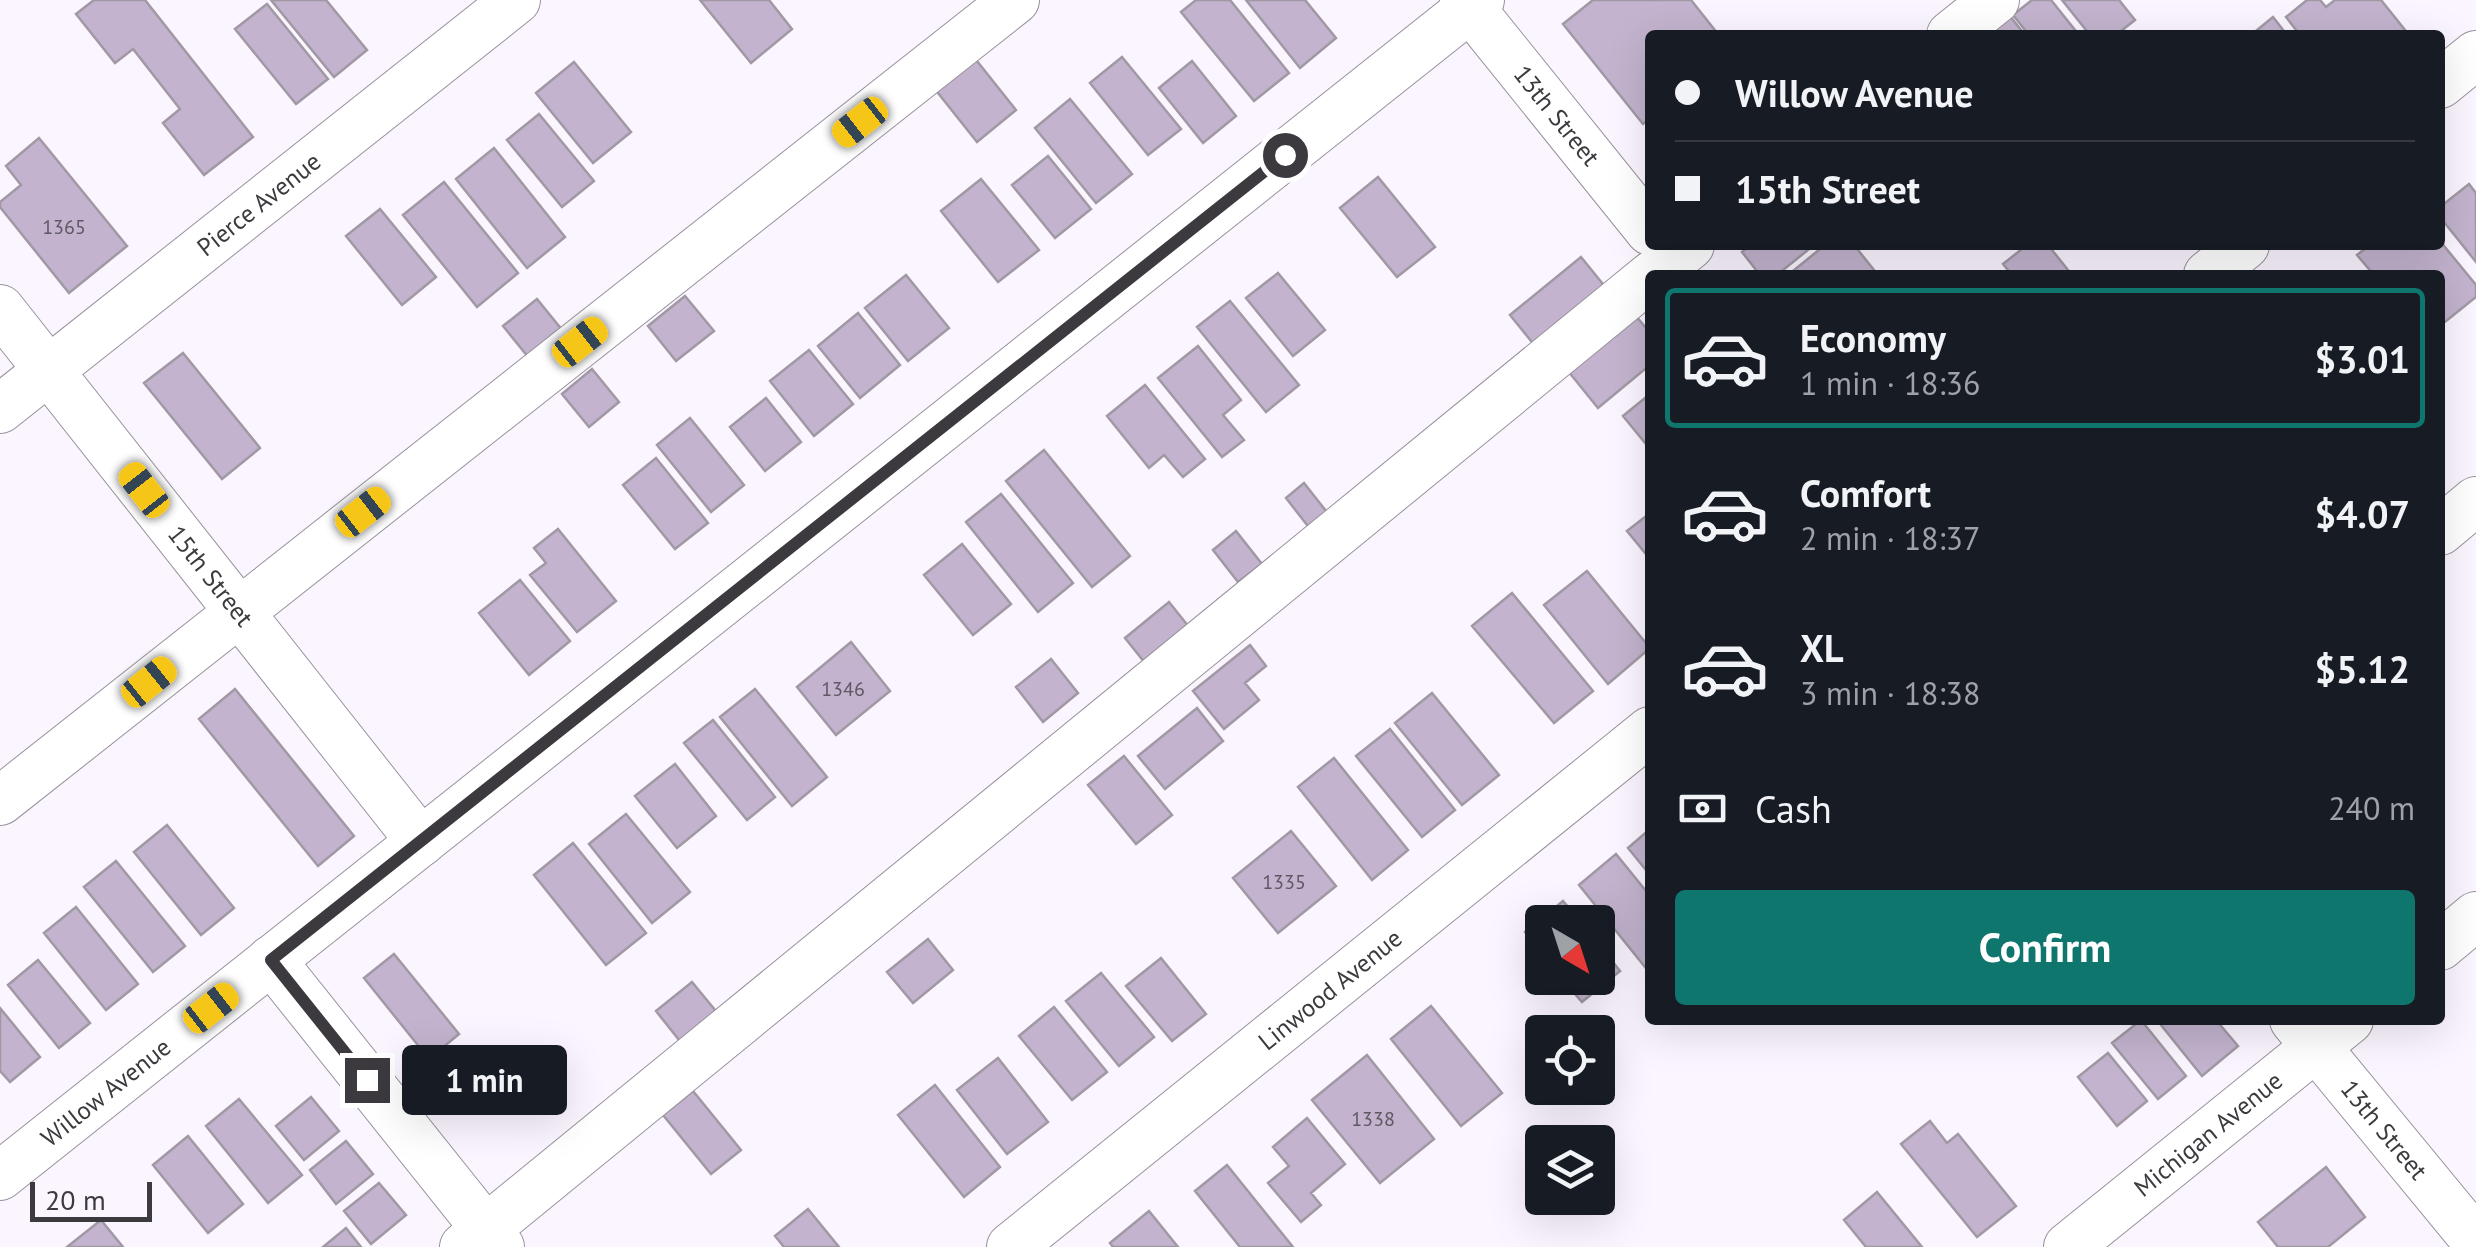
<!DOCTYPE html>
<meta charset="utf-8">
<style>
:root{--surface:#171b24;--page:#242831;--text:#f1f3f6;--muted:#9ea1a6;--line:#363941;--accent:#0f766e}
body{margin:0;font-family:"PT Sans",sans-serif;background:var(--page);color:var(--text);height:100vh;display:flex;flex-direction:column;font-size:38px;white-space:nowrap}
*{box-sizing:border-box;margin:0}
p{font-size:32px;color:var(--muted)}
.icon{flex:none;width:55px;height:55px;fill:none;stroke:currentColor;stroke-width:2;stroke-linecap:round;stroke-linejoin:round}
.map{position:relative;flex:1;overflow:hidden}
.panel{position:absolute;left:1645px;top:270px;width:800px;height:755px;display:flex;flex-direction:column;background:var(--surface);border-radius:10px;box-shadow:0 10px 40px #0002}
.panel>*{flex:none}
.guide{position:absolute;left:1645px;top:30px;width:800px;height:220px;border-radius:10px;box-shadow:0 10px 40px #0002;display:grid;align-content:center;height:220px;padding:0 30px;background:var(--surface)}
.needle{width:65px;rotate:141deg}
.buttons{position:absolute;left:1525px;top:905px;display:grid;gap:20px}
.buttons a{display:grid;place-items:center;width:90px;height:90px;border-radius:10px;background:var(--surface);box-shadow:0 10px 40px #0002;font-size:50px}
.scale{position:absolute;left:30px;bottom:25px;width:122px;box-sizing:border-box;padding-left:10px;border:5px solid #3c3a3e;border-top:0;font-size:28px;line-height:35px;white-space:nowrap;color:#3c3a3e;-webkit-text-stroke:8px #fbf5ff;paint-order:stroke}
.end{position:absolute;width:45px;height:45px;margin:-22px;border:12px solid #3c3a3e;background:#fff;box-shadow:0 0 0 5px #fff}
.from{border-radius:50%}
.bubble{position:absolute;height:70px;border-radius:10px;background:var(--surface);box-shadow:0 10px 40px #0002;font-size:32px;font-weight:700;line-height:70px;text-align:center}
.car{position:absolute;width:30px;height:60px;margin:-30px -15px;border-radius:12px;box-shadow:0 0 8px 2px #0007;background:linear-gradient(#f5c518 24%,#345 0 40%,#f5c518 0 76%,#345 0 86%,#f5c518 0)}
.guide b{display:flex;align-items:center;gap:35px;height:95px;font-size:38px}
.guide b+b{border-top:2px solid var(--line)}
.guide i{width:25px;height:25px;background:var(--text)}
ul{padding:18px 0 0;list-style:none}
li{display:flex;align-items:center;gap:30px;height:140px;margin:0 20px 15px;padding:0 10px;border:5px solid transparent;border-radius:10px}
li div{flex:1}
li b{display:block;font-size:38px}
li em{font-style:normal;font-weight:700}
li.selected{border-color:var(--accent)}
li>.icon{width:90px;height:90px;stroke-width:1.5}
.pay{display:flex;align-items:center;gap:25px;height:110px;padding:0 30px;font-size:38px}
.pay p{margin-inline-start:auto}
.action{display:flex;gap:20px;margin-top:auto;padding:20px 30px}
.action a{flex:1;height:115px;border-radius:10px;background:var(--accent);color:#fff;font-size:40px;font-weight:700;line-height:115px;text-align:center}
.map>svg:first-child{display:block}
</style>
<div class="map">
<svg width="2476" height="1247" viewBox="0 0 2476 1247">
<rect width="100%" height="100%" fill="#fbf5ff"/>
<!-- building -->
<path fill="#c3b3ce" stroke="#a099a4" stroke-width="2.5" d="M94 0H145L253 137 204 175 163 123 180 109 133 49 115 63 76 14Z
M271 0H326L367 50 334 77Z
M700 0H769L792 29 751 63Z
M1196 0H1230L1289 73 1254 101 1181 12Z
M1246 0H1305L1336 38 1300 68Z
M1593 0H1691L1718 34 1650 35V118L1643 124 1563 24Z
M2032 0H2051L2079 35H2029L2013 15Z
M2062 0H2119L2135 20 2116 35H2090Z
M2307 0H2320L2326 7 2335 0H2381L2409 35H2300L2286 17Z
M267 4 328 79 296 104 235 29Z
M2006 11 2025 35H1983Z
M2273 17 2287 35H2251Z
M969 51 1016 110 977 142 930 83Z
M1122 57 1181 129 1148 155 1090 83Z
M1192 61 1236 116 1203 143 1159 88Z
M574 62 631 132 593 163 536 93Z
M1070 99 1132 174 1096 203 1035 128Z
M539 114 594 181 562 207 507 140Z
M39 138 127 246 69 293 0 207V202L21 185 6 166Z
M494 148 565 237 527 268 456 179Z
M1048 156 1091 209 1055 238 1012 185Z
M1378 177 1435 247 1397 277 1340 208Z
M981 179 1039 250 998 282 941 211Z
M444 182 518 273 477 307 403 215Z
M2469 184 2476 193V262L2440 217V207Z
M380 209 436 277 402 305 346 236Z
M2440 241 2476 285V297L2440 326V275H2374L2357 255 2370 245H2440Z
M1751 245H1814L1777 275H1760L1742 252Z
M1825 245H1854L1874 270 1868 275H1788Z
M2027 245H2048L2072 275H2012L2003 264Z
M1581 257 1611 294 1540 352 1510 315Z
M1278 273 1325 330 1293 356 1246 298Z
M906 275 949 328 908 361 865 308Z
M685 296 714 331 676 361 648 326Z
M537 299 563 331 529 358 503 326Z
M1230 301 1299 385 1266 412 1197 327Z
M858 313 900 365 860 398 818 346Z
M1636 316 1650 333V365L1598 408 1568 371Z
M1198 346 1241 400 1223 415 1244 440 1222 457 1158 378Z
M809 350 853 404 814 436 770 381Z
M183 353 260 448 222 479 144 383Z
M592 369 619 402 589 427 562 394Z
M1145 385 1205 459 1183 477 1164 455 1149 468 1107 416Z
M1650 394V449L1623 416Z
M766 398 801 442 765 471 730 427Z
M690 418 744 485 711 512 657 445Z
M1044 450 1130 556 1092 587 1006 481Z
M656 458 708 523 675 549 623 485Z
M1304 483 1330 516 1311 530 1286 498Z
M1001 494 1073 583 1038 612 966 522Z
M1650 513V559L1627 531Z
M558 529 616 601 577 632 530 575 546 563 534 548Z
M1236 531 1262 564 1238 582 1213 550Z
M962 544 1011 604 973 635 924 575Z
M1587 571 1650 648 1608 684 1544 605Z
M520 580 570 641 529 675 479 613Z
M1512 593 1593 691 1554 723 1472 626Z
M1169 602 1193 632 1149 668 1125 638Z
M851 642 890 691 836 735 797 687Z
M1250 645 1266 666 1245 683 1259 700 1224 729 1193 691Z
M1051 659 1078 693 1043 722 1016 687Z
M235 689 354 836 318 866 199 719Z
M755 689 827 777 792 806 720 717Z
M1432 693 1499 775 1462 805 1395 723Z
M1197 708 1223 741 1165 789 1138 756Z
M713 720 775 797 747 820 684 743Z
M1390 729 1455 810 1422 837 1356 756Z
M1124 756 1172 815 1136 844 1088 785Z
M1334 758 1408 850 1372 880 1298 787Z
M675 764 716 816 677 848 635 796Z
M626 814 690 892 652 923 589 844Z
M167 825 234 908 201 935 134 852Z
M1650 829V875L1628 848Z
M1291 831 1336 886 1278 933 1233 878Z
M573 843 646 933 606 965 534 875Z
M1616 854 1650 896 1649 972 1579 885Z
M116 861 185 946 153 972 84 887Z
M1563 901 1581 922H1542V954L1525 932Z
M76 907 138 984 106 1010 44 933Z
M928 939 953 970 913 1003 887 972Z
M1598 943 1620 971 1582 1002 1561 978H1598Z
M394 954 459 1034 429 1059 364 978Z
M1161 958 1206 1014 1172 1041 1126 986Z
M38 960 90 1023 59 1048 8 985Z
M1101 973 1154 1037 1119 1066 1066 1001Z
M692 982 720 1016 683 1045 656 1011Z
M1431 1006 1502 1093 1461 1126 1391 1039Z
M1054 1007 1107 1072 1072 1100 1019 1036Z
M0 1008 40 1057 10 1082 0 1071Z
M2141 1020 2186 1076 2158 1099 2112 1043Z
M2157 1020H2216L2238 1046 2202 1076Z
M2108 1053 2147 1101 2117 1126 2078 1077Z
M1367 1055 1434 1139 1380 1183 1312 1100Z
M998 1058 1048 1122 1007 1154 957 1090Z
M935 1085 1000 1167 964 1197 898 1115Z
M693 1091 741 1150 711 1174 663 1115Z
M311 1097 339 1131 304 1160 276 1126Z
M239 1099 302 1175 268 1203 206 1126Z
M1307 1118 1345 1164 1311 1193 1321 1205 1301 1222 1268 1183 1289 1166 1273 1147Z
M1930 1121 1947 1143 1958 1134 2016 1206 1977 1237 1901 1144Z
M188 1136 243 1204 208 1233 153 1165Z
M346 1141 373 1174 336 1204 310 1170Z
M1227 1165 1293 1247H1240L1195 1191Z
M2326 1167 2365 1217 2328 1247H2278L2258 1222Z
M379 1183 406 1215 371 1244 344 1211Z
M1877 1192 1922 1247H1866L1844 1220Z
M808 1209 839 1247H784L775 1236Z
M1149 1211 1178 1247H1113L1110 1243Z
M101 1220 123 1247H67Z
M346 1228 361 1247H323Z"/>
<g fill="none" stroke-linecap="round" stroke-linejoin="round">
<!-- minor casing -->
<g stroke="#98929c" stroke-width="50">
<g id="minor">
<path id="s1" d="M1464 0 1650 231"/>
<path d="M1951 35 1995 0"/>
<path d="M2440 84 2476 55"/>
<path d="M1653 275 1690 245"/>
<path d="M2208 275 2245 245"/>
<path id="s2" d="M0 309 421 842"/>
<path id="s3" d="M0 409 516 0"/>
<path d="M2440 531 2476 501"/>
<path d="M0 801 1015 0"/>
<path d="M2440 946 2476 916"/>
<path d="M271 960 500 1247"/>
<path id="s4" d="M2294 1020 2476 1241"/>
<path id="s5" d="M0 1176 1480 0"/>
<path d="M464 1247 1650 277"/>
<path id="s6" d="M1011 1247 1650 731"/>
<path id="s7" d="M2068 1247 2349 1020"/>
</g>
</g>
<!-- minor -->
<use href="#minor" stroke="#fff" stroke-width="48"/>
</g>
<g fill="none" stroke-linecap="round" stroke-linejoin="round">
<!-- route -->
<path stroke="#3c3a3e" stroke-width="12" d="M367 1080 271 960 1285 155"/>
</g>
<g text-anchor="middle" stroke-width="8" stroke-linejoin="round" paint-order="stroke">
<!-- number labels -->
<g font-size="20" fill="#5e5862">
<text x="64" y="234">1365</text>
<text x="843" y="696">1346</text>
<text x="1284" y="889">1335</text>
<text x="1373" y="1126">1338</text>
</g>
<!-- street labels -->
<g font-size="25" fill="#3c3a3e" stroke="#fbf5ff">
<text dy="9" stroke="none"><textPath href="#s1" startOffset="148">13th Street</textPath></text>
<text dy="9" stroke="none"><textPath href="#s3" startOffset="330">Pierce Avenue</textPath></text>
<text dy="9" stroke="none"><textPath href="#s2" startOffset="340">15th Street</textPath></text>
<text dy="9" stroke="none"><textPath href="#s6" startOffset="410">Linwood Avenue</textPath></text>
<text dy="9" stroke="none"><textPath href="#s5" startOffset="135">Willow Avenue</textPath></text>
<text dy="9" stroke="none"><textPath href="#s4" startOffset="142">13th Street</textPath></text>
<text dy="9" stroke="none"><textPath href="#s7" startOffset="180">Michigan Avenue</textPath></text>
</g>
</g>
</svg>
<div class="buttons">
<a><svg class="needle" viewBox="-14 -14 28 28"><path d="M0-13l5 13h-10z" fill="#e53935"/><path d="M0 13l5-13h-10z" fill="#9ea1a6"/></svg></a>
<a><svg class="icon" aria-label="locate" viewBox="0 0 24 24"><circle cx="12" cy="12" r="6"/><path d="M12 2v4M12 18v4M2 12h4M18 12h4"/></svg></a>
<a><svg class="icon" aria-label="layers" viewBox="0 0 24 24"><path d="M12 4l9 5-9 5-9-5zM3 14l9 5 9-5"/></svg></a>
</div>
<div class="scale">20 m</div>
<i class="end from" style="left:1285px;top:155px"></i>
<i class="end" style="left:367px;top:1080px"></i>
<div class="bubble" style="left:402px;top:1045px;width:165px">1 min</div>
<i class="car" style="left:860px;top:122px;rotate:232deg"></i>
<i class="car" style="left:580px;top:342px;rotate:52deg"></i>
<i class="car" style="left:144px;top:490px;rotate:322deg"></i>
<i class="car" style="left:363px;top:512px;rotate:52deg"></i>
<i class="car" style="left:149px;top:682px;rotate:51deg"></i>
<i class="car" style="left:211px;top:1008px;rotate:52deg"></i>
<div class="guide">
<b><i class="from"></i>Willow Avenue</b>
<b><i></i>15th Street</b>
</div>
<section class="panel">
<ul>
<li class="selected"><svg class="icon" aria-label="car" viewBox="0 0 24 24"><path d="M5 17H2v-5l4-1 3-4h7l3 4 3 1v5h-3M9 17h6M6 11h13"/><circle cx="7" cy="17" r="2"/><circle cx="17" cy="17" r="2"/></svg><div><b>Economy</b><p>1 min · 18:36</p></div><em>$3.01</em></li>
<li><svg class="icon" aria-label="car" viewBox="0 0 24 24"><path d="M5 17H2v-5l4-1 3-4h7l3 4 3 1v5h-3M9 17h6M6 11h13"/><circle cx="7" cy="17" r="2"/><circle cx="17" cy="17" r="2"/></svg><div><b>Comfort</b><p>2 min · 18:37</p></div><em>$4.07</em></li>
<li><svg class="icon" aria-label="car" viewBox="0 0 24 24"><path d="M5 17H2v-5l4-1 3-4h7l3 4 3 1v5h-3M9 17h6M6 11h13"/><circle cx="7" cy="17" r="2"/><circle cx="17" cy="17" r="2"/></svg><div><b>XL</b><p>3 min · 18:38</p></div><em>$5.12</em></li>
</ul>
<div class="pay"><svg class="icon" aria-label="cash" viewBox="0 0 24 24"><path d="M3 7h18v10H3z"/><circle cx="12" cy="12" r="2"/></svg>Cash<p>240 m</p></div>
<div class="action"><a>Confirm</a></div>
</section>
</div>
